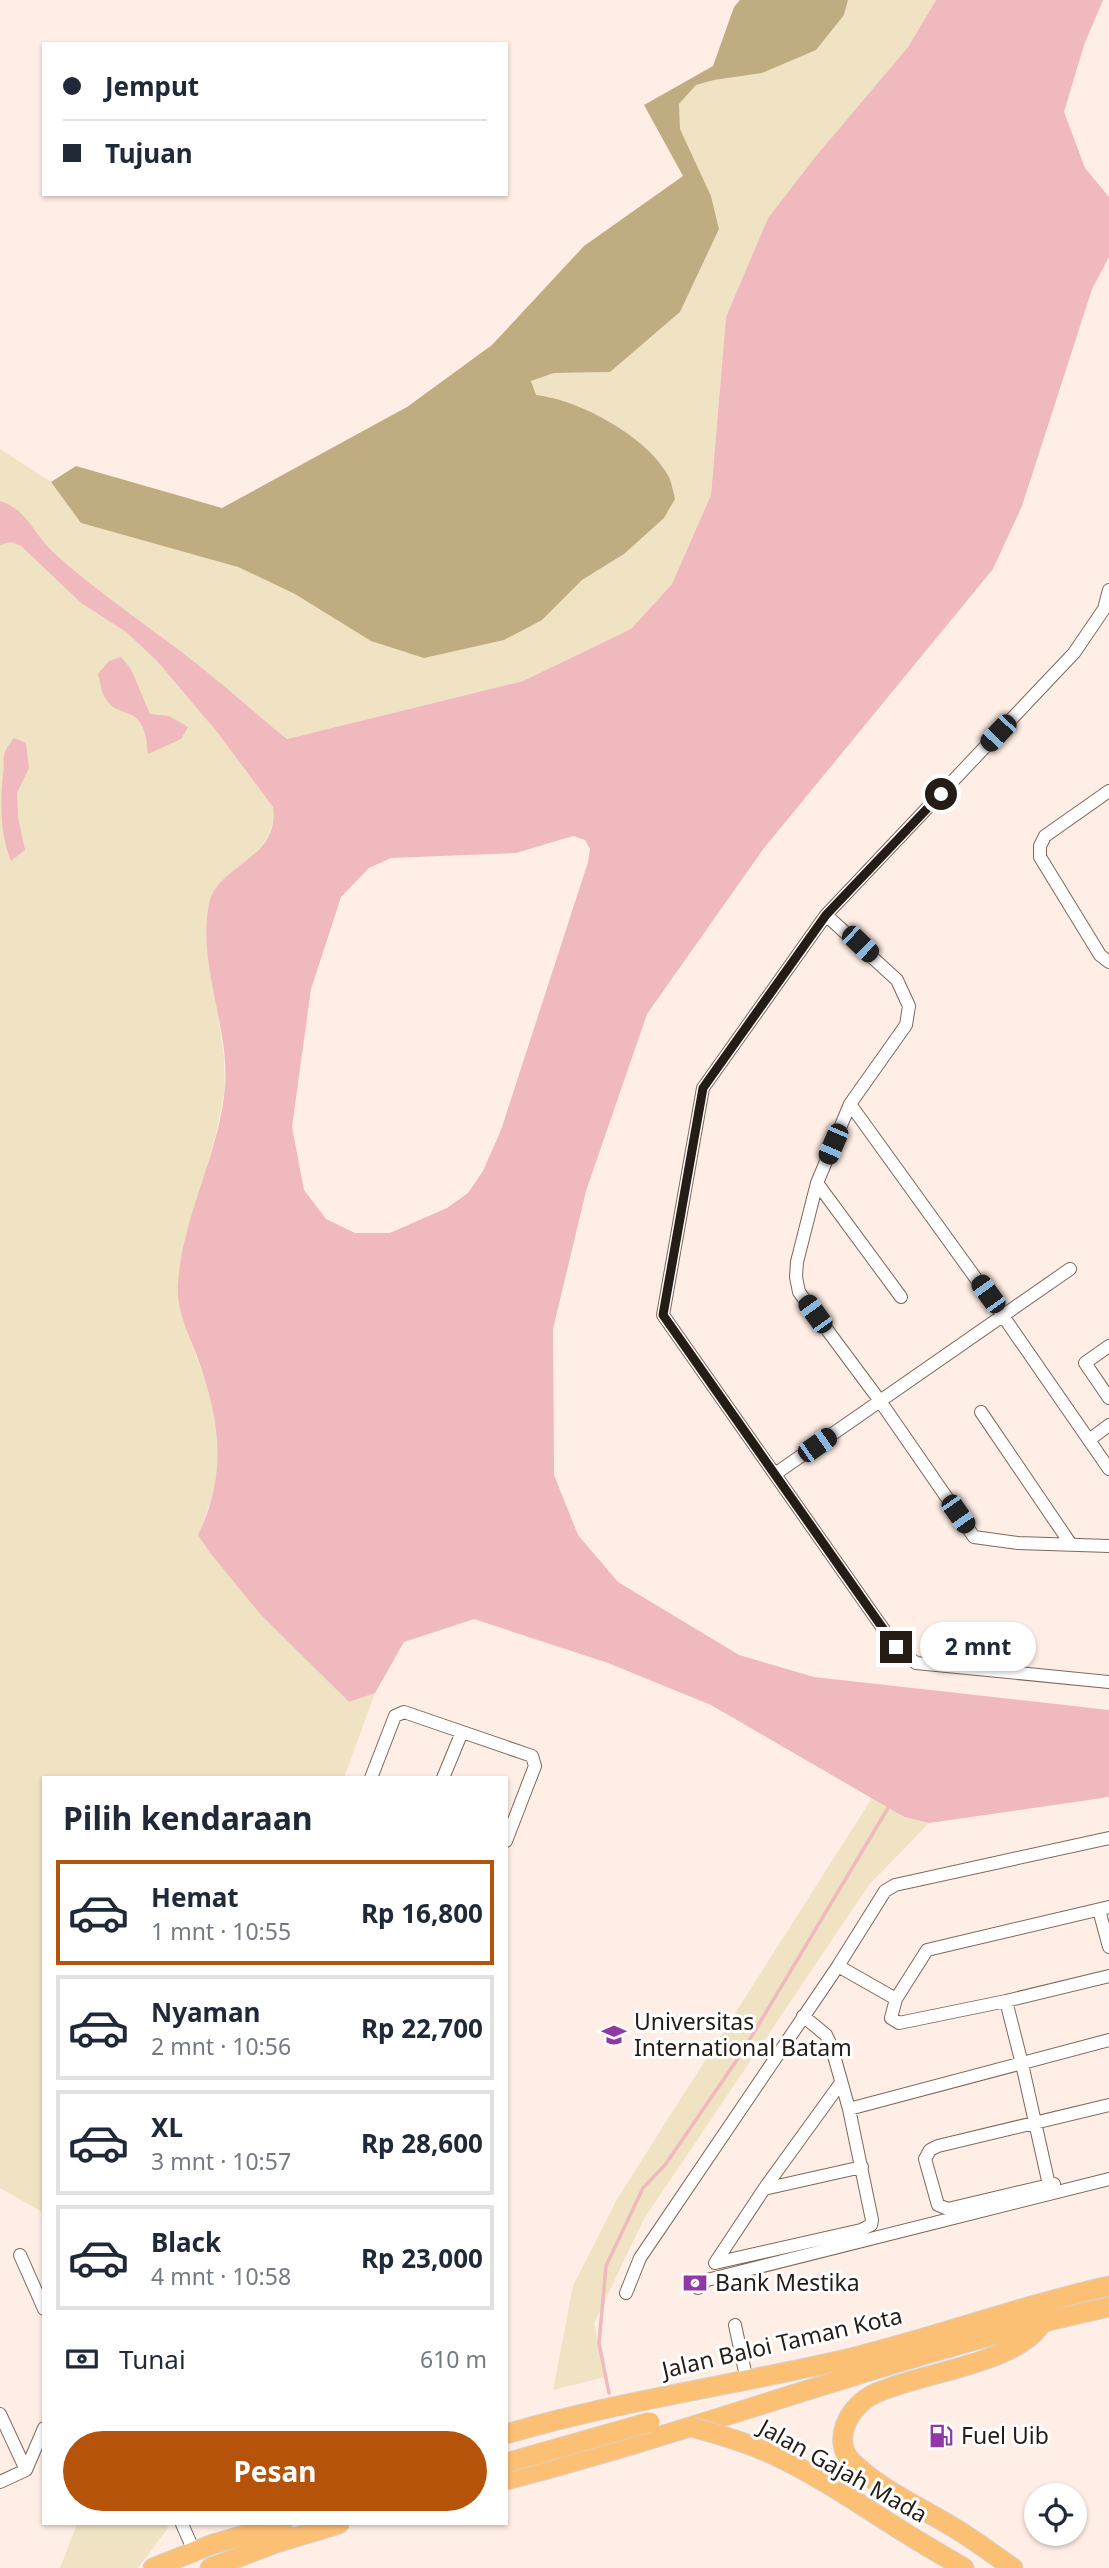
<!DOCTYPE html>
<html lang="id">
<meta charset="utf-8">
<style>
:root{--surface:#fff;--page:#f2f2f3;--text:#1f2937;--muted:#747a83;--line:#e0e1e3;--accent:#b45309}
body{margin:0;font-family:"Noto Sans",sans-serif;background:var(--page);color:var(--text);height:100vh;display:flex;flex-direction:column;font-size:26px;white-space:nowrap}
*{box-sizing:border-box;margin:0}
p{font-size:23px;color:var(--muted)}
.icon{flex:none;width:38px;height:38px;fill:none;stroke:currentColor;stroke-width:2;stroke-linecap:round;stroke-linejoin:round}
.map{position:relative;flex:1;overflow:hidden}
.drawer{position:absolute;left:42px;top:1776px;width:466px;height:749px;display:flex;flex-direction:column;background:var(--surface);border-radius:0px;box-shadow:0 2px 5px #0004}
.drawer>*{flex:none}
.banner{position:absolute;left:42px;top:42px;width:466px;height:154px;border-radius:0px;box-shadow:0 2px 5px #0004;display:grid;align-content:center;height:154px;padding:0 21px;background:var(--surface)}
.controls{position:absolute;left:1024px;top:2483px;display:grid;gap:14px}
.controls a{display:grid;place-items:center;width:63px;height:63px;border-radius:50%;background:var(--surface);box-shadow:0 2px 5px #0004;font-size:35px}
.end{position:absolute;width:32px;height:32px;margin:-16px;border:9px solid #251c16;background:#fff;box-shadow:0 0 0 4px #fff}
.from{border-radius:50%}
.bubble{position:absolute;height:49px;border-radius:24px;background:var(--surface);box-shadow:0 2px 5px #0004;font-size:23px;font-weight:700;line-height:49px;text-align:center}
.car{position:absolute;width:21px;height:42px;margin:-21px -10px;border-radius:9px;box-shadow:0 0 5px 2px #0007;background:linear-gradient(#222 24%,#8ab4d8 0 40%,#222 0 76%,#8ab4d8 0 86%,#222 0)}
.banner b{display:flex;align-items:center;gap:24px;height:66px;font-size:26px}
.banner b+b{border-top:2px solid var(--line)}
.banner i{width:18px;height:18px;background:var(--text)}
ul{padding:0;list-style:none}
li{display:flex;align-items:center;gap:21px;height:105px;margin:0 14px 10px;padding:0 7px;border:4px solid var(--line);border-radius:0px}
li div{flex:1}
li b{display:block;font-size:26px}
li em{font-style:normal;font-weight:700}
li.selected{border-color:var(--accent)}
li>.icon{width:63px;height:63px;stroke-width:1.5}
h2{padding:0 21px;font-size:32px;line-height:84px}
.pay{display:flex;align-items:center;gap:18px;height:77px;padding:0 21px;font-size:26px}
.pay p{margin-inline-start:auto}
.action{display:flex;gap:14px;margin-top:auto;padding:14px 21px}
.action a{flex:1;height:80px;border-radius:42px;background:var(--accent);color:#fff;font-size:28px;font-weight:700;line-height:80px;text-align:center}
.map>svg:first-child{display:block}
</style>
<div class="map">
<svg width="1109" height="2568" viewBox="0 0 1109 2568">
<rect width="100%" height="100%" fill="#ffeee5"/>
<!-- green -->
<path fill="#f0e3c4" d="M848 0H936L908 47 816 156 768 218 726 317 711 495 672 584 631 629 523 681 287 739C255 713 224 685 192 660 146 624 95 591 52 551 33 534 26 508 0 501V449L51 482 81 523 238 567 295 594 542 620 582 580 624 554 551 397 536 395 531 381 554 373 610 372 680 312 719 229 711 196 680 129 679 104 696 85 714 80 762 73 844 15Z
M11 541 21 546 81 603 126 632 157 661 217 732 273 807C277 842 246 863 221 881L208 944 224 1057 225 1089 215 1138 181 1260 178 1286 182 1318 208 1387 215 1416 219 1452 216 1485 199 1535C244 1598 294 1648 349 1702L375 1693 344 1778H44V2213L0 2188V545Z
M872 1798 903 1817 929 1823 869 1885 644 2219 594 2323 606 2377 553 2390 573 2286 617 2199Z
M77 2524H166L168 2528 138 2568H60Z"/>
<!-- forest -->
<path fill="#bfac80" d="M740 0H848L844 15 816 50 762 73 714 80 696 85 679 104 680 129 711 196 719 229 680 312 610 372 554 373 531 381 536 395C580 400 648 437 669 477 672 484 673 492 675 499L664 518 624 554 582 580 542 620 504 640 424 658 371 641 295 594 238 567 81 523 51 482 76 466 222 508 407 407 492 345 584 246 683 176 644 105 713 66 734 7Z"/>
<!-- water -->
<path fill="#f0b9bd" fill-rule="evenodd" d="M936 0H1103L1084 45 1064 112 1085 168 1109 197V257L1092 289 1022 506 993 569 764 848 647 1014 586 1191 553 1329 554 1475 578 1535 618 1582 739 1655 814 1677 1109 1710V1797L929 1823 904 1817 711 1705 608 1663 474 1619 404 1642 375 1693 349 1702 261 1615 211 1554 198 1535C228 1473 220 1419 197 1356 188 1333 176 1310 178 1284 182 1217 219 1155 225 1088 230 1027 197 965 209 904 217 864 280 860 273 807L217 732 157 661 126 632 81 603 21 546 11 542 0 545V501C26 508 33 533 52 551 95 591 146 624 192 660 224 685 255 713 287 739L523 681 631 629 672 584 711 495 726 317 768 218 816 156 908 47ZM573 836 585 840 590 849 588 862 501 1130 483 1171 468 1193 447 1208 390 1233H355L326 1219 304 1190 292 1127 311 989 341 897 369 868 391 858 516 853Z
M121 657 131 669 150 714 169 716 188 727 181 739 148 754C145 698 119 724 104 696 101 690 100 681 98 674L109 661Z
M14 738 26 743 29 768 17 793 18 817 25 850 11 861C0 835 0 802 3 774 5 767 2 759 5 752 7 747 11 742 14 738Z"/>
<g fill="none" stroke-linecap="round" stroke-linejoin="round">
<!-- stream -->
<path stroke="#f0b9bd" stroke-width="3.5" d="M609 2393 599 2343 606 2266 643 2188 665 2165 741 2054 888 1808"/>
<!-- minor casing -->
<g stroke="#7f685b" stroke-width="14">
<path id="minor" d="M1109 590 1104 609 1074 653 826 915 703 1088 663 1315 896 1647 916 1663 1109 1682
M1109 791 1045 836 1040 846V857L1100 955 1109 962
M826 915 897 980 909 1006 906 1025 850 1104 817 1183 797 1262 796 1277 799 1292 880 1401 974 1537 1018 1543 1109 1546
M850 1104 1003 1316 1109 1469
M817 1183 901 1297
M1109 1346 1085 1363 1109 1398
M981 1412 1070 1543
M1089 1440 1109 1425
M775 1474 1070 1269
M371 1778 395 1716 404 1712 532 1756 535 1766 506 1841
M443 1778 462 1732
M1109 1907 927 1950 896 1999 891 2018 899 2023 1006 2001 1109 1976
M1099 1910 1109 1947
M838 1966 896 1999
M1006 2001 1022 2064 1049 2185
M849 2109 1109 2040
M1054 2184 948 2209 938 2205 925 2159 930 2150 938 2146 1109 2105
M764 2189 862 2167
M20 2255 44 2309
M715 2263 861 2230 871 2225 872 2220 849 2109 831 2045 826 2035 803 2016
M715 2263 764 2189 840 2084
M698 2288 707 2280 1109 2179
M626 2293 640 2258 838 1966 885 1891 895 1885 1109 1838
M735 2325 747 2381
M0 2414 26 2470
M0 2482 26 2470 44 2428
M182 2524 194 2551"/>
</g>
<!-- trunk casing -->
<g stroke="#d3d2d0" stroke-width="21">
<path id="trunk" d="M506 2434C615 2402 727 2386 838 2361 929 2340 1017 2306 1109 2286
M506 2480C708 2428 904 2351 1109 2307
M920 2542 964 2568
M153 2568 213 2544 283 2524
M210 2568 276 2543 339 2524
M1013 2568C994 2555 976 2541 956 2529 922 2508 883 2491 853 2463 830 2441 849 2406 874 2394 915 2374 1013 2364 1039 2327"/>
</g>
<!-- minor -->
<use href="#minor" stroke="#fff" stroke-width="12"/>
<!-- trunk -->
<use href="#trunk" stroke="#fcc074" stroke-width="19"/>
<!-- trunk-bridge casing -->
<g stroke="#d3d2d0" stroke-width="21" stroke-linecap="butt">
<path id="trunk-bridge" d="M692 2427C720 2435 748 2443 774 2455 825 2479 872 2513 920 2542
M506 2463 650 2422"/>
</g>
<!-- trunk-bridge -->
<use href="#trunk-bridge" stroke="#fcc074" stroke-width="19"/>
</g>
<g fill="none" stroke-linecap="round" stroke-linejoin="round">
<!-- route -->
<path stroke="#251c16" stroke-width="9" d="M896 1647 663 1315 703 1088 826 915 941 794"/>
</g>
<!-- icons -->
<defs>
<g id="university-bare" transform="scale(1.89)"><path d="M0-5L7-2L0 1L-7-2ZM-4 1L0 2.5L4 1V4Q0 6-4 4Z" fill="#9039a6" stroke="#fff" stroke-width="2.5" paint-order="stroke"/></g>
<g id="bank-bare" transform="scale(1.89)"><path d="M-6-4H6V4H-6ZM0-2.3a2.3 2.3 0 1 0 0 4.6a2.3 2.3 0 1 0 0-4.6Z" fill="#9039a6" stroke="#fff" stroke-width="2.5" paint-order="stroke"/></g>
<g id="fuel-bare" transform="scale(1.89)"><path d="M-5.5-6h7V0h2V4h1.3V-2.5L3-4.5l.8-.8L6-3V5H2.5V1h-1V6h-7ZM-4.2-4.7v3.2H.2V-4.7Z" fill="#9039a6" stroke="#fff" stroke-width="2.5" paint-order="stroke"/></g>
</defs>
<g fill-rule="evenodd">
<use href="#university-bare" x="614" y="2035"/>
<use href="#bank-bare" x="695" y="2283"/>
<use href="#fuel-bare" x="941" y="2436"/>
</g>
<g text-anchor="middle" stroke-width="6" stroke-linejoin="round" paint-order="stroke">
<!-- poi labels -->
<g font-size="23" fill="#251c16" stroke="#fff" text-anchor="start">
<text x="634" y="2030">Universitas<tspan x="634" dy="26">International Batam</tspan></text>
<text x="715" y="2291">Bank Mestika</text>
<text x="961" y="2444">Fuel Uib</text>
</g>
<!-- street labels -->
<g font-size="23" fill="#251c16" stroke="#fff">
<text transform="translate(782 2343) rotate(-13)" y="8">Jalan Baloi Taman Kota</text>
<text transform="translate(843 2471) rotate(29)" y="8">Jalan Gajah Mada</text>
</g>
</g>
</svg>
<div class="controls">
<a><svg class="icon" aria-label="locate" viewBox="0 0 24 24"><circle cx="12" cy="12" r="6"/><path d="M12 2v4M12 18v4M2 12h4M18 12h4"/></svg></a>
</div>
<i class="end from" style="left:941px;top:794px"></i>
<i class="end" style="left:896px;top:1647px"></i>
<div class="bubble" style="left:920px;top:1622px;width:116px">2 mnt</div>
<i class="car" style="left:998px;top:733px;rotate:223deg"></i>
<i class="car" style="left:860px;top:944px;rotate:134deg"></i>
<i class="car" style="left:833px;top:1144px;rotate:203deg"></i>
<i class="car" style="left:988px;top:1294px;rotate:324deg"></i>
<i class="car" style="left:815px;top:1314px;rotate:324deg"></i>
<i class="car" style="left:817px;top:1445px;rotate:55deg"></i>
<i class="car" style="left:958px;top:1514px;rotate:145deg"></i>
<div class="banner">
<b><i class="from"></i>Jemput</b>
<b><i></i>Tujuan</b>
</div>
<section class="drawer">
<h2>Pilih kendaraan</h2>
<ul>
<li class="selected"><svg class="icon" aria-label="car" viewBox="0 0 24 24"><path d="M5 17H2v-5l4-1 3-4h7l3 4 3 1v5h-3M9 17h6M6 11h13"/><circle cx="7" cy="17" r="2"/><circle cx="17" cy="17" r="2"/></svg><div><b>Hemat</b><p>1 mnt · 10:55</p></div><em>Rp 16,800</em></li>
<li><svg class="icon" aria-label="car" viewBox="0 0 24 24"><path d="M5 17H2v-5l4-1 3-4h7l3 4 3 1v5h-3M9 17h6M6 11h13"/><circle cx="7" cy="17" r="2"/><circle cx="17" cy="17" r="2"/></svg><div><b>Nyaman</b><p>2 mnt · 10:56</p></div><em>Rp 22,700</em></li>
<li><svg class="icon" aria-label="car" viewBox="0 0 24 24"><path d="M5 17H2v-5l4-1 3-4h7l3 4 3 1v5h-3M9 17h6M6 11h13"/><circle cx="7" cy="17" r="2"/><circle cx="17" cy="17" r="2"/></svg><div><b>XL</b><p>3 mnt · 10:57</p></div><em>Rp 28,600</em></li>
<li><svg class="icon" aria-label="car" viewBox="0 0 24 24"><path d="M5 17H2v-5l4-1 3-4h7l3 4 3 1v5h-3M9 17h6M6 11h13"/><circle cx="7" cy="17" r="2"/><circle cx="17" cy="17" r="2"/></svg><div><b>Black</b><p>4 mnt · 10:58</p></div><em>Rp 23,000</em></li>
</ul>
<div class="pay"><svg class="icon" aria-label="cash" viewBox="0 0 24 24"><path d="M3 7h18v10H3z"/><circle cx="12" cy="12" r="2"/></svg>Tunai<p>610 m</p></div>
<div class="action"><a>Pesan</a></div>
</section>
</div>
